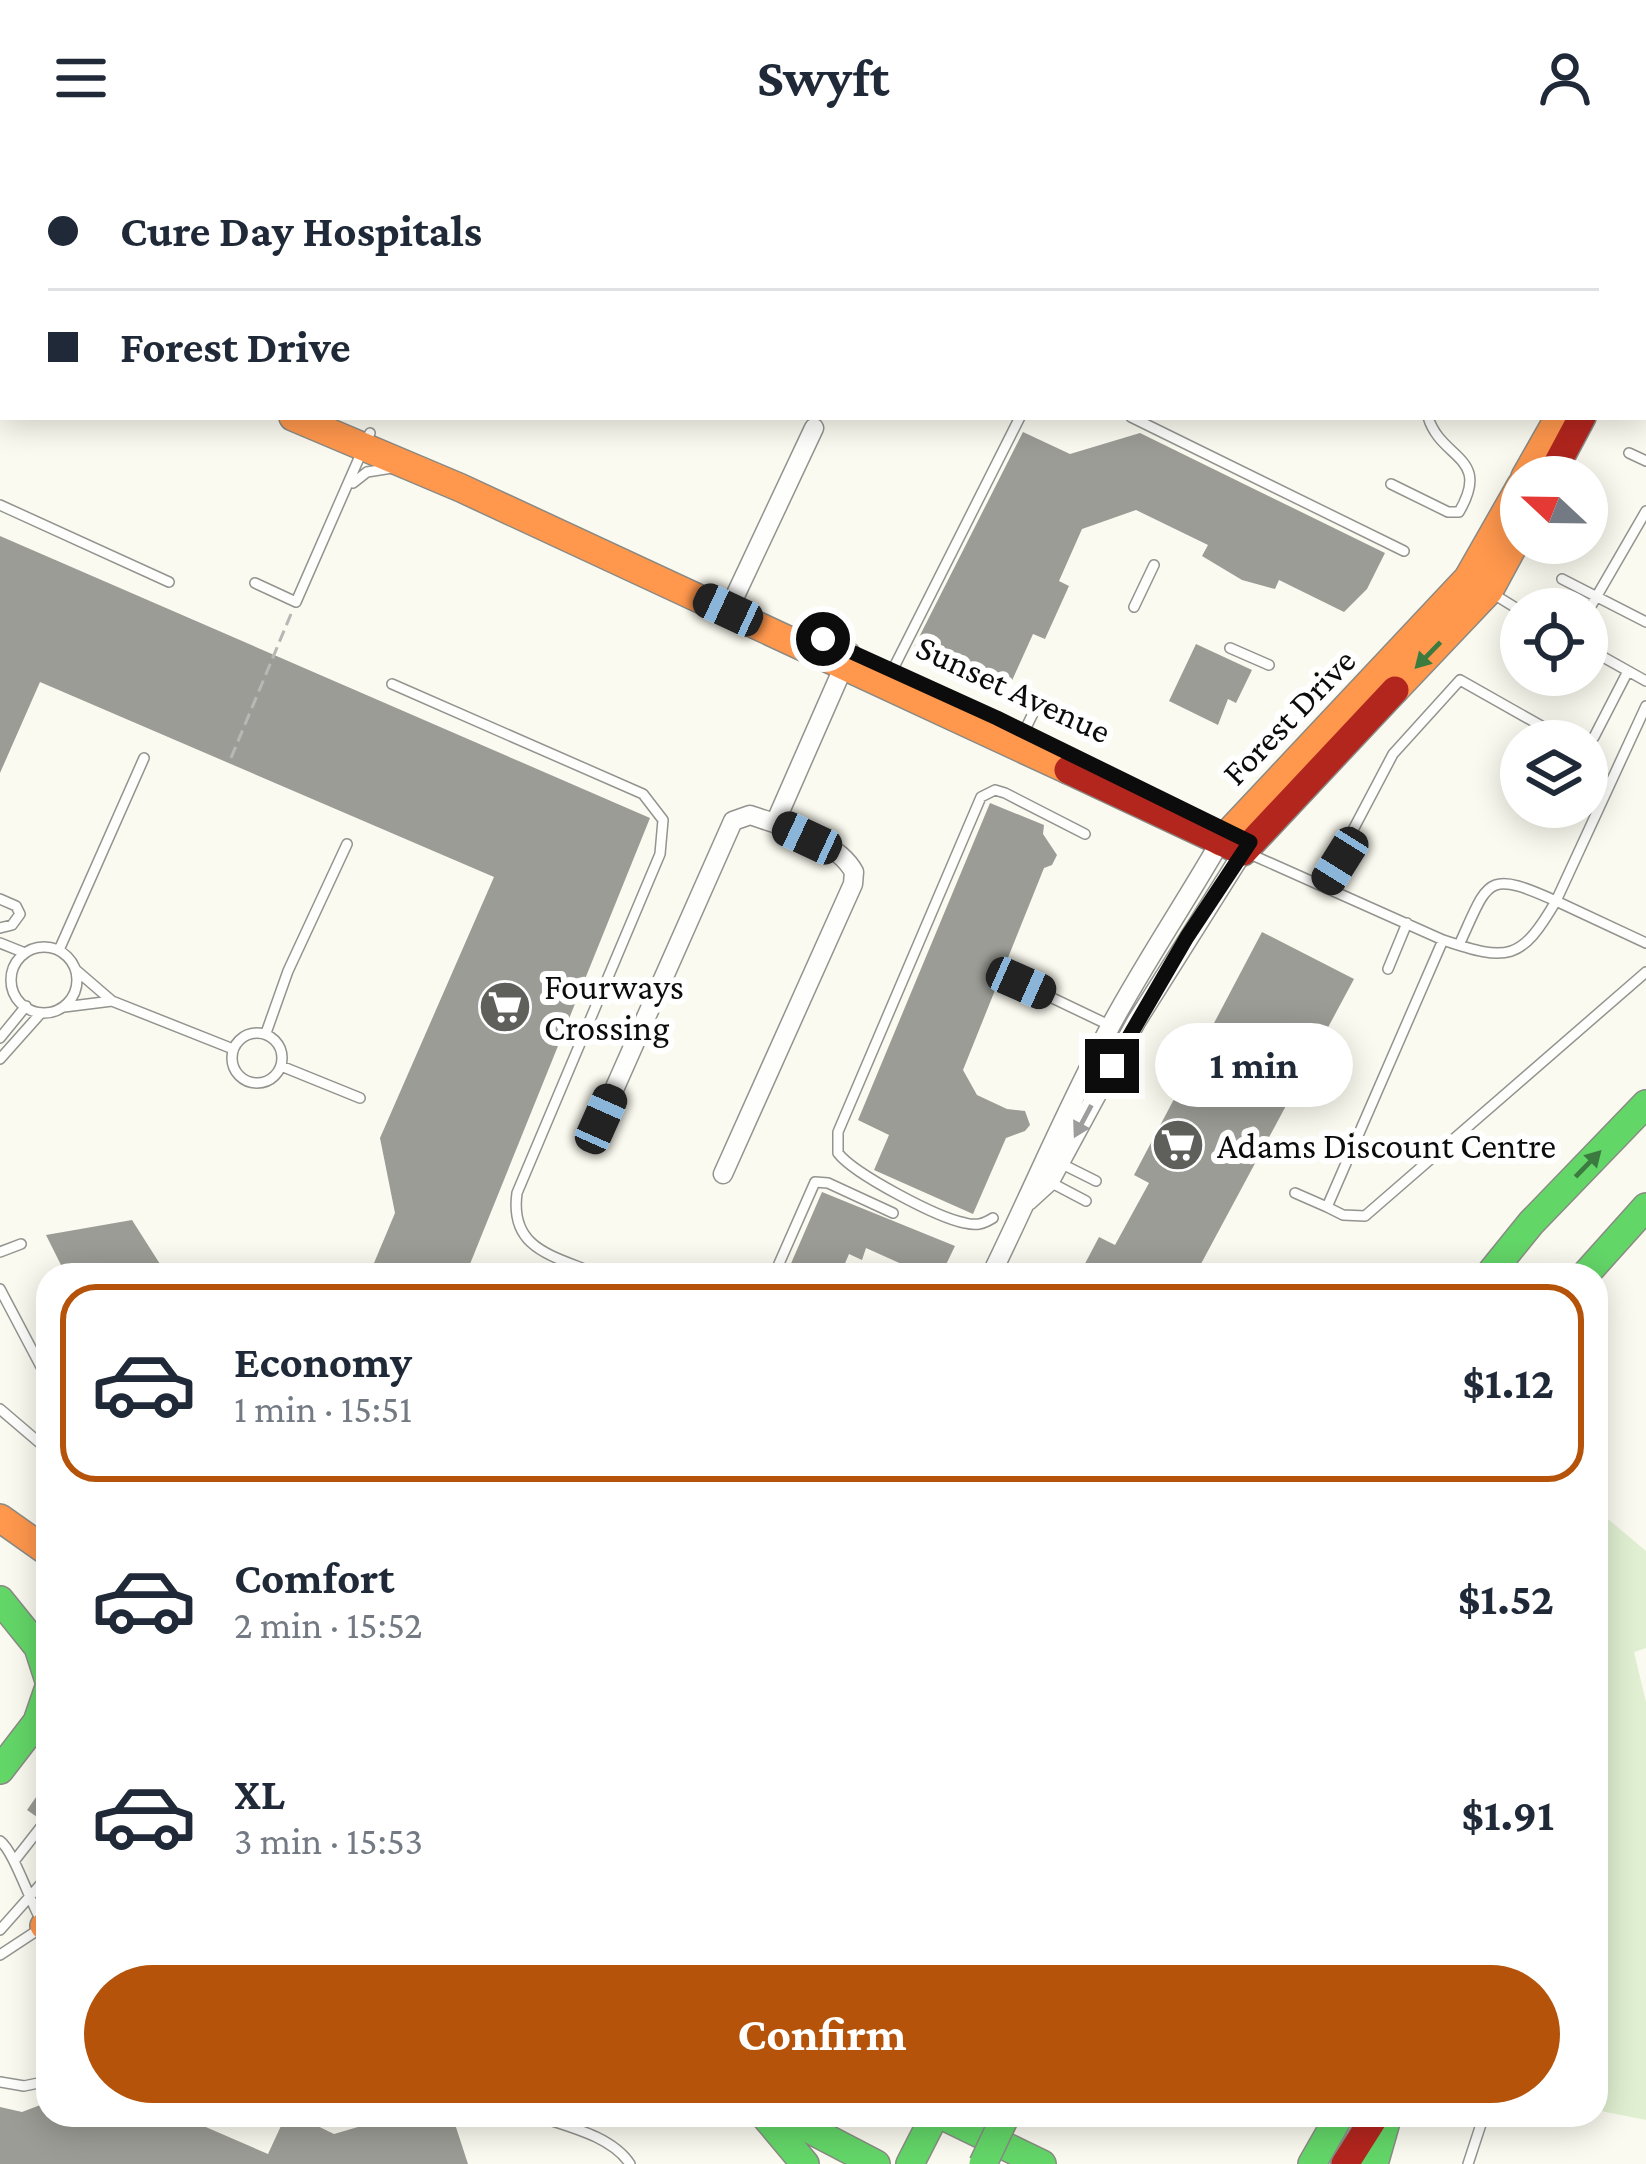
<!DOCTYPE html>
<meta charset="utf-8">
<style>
:root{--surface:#fff;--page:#f2f2f3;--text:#1f2937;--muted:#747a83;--line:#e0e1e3;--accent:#b45309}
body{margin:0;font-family:"Crimson Pro",serif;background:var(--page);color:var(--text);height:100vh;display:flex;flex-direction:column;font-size:45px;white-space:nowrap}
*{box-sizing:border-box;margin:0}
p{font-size:39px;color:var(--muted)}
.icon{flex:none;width:66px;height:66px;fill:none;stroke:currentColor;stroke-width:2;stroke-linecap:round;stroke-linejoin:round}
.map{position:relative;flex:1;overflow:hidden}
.drawer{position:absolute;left:36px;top:1107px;width:1572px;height:864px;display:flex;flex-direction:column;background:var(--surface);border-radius:36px;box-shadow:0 6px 30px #0003}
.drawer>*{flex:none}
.banner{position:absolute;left:0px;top:0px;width:1647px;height:264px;box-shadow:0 6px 30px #0003;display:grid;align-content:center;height:264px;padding:0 48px;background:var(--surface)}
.needle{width:78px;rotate:292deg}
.buttons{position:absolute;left:1500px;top:300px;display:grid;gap:24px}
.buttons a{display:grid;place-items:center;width:108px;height:108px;border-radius:50%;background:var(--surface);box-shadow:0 6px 30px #0003;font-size:60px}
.end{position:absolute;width:54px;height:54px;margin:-27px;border:15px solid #0c0c0c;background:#fff;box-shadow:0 0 0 6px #fff}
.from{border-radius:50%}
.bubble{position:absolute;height:84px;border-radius:42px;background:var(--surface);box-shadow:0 6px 30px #0003;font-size:39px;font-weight:700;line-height:84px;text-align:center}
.car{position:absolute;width:36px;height:72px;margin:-36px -18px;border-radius:15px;box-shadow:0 0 9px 3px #0007;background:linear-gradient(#222 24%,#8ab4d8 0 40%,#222 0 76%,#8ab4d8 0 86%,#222 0)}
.banner b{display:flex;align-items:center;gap:42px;height:114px;font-size:45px}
.banner b+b{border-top:3px solid var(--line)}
.banner i{width:30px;height:30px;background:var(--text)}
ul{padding:21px 0 0;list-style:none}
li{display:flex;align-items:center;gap:36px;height:198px;margin:0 24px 18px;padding:0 24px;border:6px solid transparent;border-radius:36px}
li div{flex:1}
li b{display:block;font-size:45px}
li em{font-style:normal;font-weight:700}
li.current{border-color:var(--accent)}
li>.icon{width:108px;height:108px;stroke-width:1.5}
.cta{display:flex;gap:24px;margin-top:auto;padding:24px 48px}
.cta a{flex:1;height:138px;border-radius:72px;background:var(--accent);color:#fff;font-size:48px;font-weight:700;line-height:138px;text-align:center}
header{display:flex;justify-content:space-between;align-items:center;height:156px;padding:0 48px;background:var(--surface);font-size:54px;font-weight:700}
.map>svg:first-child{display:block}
</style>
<header><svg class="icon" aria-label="menu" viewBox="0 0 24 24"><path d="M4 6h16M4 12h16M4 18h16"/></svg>Swyft<svg class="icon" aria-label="person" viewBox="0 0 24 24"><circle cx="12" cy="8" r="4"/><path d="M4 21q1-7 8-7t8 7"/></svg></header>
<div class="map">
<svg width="1646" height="2008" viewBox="0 0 1646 2008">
<rect width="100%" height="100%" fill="#fafaf0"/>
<!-- green -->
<path fill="#e0efd1" d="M1596 1353 1646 1395V1492L1634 1496 1646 1546V1964L1596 1954Z"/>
<!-- building -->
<path fill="#9c9c96" d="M1023 276 1070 298 1140 277 1385 397 1367 433 1344 456 1279 424 1275 433 1242 424 1202 400 1208 389 1136 354 1082 373 1059 425 1069 430 1045 483 1033 478 1010 529H981L965 524 911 497Z
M0 380 650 662 470 1108 495 1119H369L395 1057 380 982 494 721 40 526 0 617Z
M1196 488 1252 514 1236 547 1228 543 1218 569 1169 545Z
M990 647 1044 669 1043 678 1057 699 1052 709 1044 712 963 914 977 939 1007 953 1025 955 1030 969 1025 975 1006 982 973 1058 874 1014 889 979 858 964Z
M1262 776 1354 823 1195 1119H1079L1099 1081 1115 1089 1149 1027 1134 1019Z
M822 1036 955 1090 941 1119H926L866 1092 862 1104 849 1098 840 1119H786Z
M132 1064 167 1119H66L46 1079Z
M48 1624V1659L37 1661 27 1654Z
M48 1946V1959H178L268 1998 286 1959H295L334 1978 399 1959H452L468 2008H0V1951L22 1956Z"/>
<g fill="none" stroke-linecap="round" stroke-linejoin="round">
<!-- lane casing -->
<g stroke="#93938f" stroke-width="12">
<path id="lane" d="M1278 3 1280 0
M1131 261 1404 395
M1629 297 1646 305
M353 327 367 316 392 312
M1391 328 1448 356H1459C1492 300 1441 304 1428 261
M0 349 169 426
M1562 423 1646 466
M255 427 296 446 370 277
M1490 436 1521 455
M1134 451 1154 409
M1587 457 1646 355
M1230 492 1269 509
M1587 492 1646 525
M887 525 1020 261
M392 528 643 638 663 664 660 698 517 1037C509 1095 556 1100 599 1119
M1586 585 1594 581 1628 515
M1019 586 1038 547
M1250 698 1443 784C1508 806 1521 805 1556 745L1646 787
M1324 729 1393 598 1460 524 1568 585
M0 743 16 750 20 758 12 769 0 772
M1443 784 1327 1051 1343 1059 1365 1060 1646 816
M0 787 25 797
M1459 789C1489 724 1485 713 1556 745L1646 550
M11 824a33 33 0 1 1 66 0a33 33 0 1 1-66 0Z
M59 794 144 602
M1388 813 1407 767
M76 814 112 845 233 893
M1021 827 1113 871
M64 851 112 845
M232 902a25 25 0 1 1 50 0a25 25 0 1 1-50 0Z
M266 877 288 815 347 688
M0 882 26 850
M0 903 41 857
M281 910 360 942
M1060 1007 1096 1025
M1048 1025 1086 1045
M1295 1037 1327 1051
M993 1062C983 1068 977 1070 965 1067 938 1062 854 1018 838 997V976L981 641 995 634 1005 637 1085 678
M0 1096 21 1088
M774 1119 815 1026 828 1027 893 1057
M0 1133 48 1224
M0 1253 48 1294
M0 1685C14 1695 31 1749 44 1770L0 1799
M15 1704 44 1667
M0 1774 48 1720
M0 1926 24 1930 48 1925
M534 1959C565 1970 611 1979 630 2008
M1468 2008 1484 1959"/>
</g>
<!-- street casing -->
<g stroke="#93938f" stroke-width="21">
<path id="street" d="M297 0 303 3
M595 0 597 3
M1499 0 1505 3
M20 3 22 0
M204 3 205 0
M778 3 779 0
M842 3V0
M999 3 1001 0
M1058 3 1060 0
M1644 16 1646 12
M0 59 3 51
M728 455 814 272
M775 667 850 496
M601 963 733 665 750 659C782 670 837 684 854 716L853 728 723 1018
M1028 1045 1050 1025 1136 866 1243 696
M991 1119C1032 1035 1067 951 1111 869 1145 806 1185 747 1220 686"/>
</g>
<!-- fast casing -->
<g stroke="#8a8a85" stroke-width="30">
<path id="fast" d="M0 109 3 110
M1644 154 1646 152
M1489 1119 1531 1067 1646 948
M1585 1119 1646 1051
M0 1444 38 1491 48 1522
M0 1614 37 1566 48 1534
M764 1959 805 2008
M782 1959 876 2008
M941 1959 1042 2008
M910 2008 935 1959
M1312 2008 1340 1959
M1374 2008 1388 1959"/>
</g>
<!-- slow casing -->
<g stroke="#8a8a85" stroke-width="30">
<path id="slow" d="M1440 0 1446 3
M1644 131 1646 132
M0 166 3 165
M293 261 461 332 1068 614
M1525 321 1559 261
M1395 534 1489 435 1521 376
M1220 686 1468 422 1521 329
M0 1362 48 1396
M44 1770 48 1767"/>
</g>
<!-- jam casing -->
<g stroke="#8a8a85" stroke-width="30">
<path id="jam" d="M1412 0 1418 3
M1644 92 1646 91
M0 136 3 138
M1550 321 1582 261
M1068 614 1243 696 1395 534
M1345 2008 1376 1959"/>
</g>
<!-- path -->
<path stroke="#b7b7b5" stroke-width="3" stroke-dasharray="12 6" stroke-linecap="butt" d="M231 602 291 458"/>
<!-- lane -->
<use href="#lane" stroke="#fefefd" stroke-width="9"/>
<!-- street -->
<use href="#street" stroke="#fefefd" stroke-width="18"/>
<!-- fast -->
<use href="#fast" stroke="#63d668" stroke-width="27"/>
<!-- slow -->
<use href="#slow" stroke="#ff974d" stroke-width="27"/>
<!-- jam -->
<use href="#jam" stroke="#b3261e" stroke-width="27"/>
<!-- fast-bridge casing -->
<g stroke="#8a8a85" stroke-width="30" stroke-linecap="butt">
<path id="fast-bridge" d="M983 2008 1006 1959"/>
</g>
<!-- fast-bridge -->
<use href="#fast-bridge" stroke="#63d668" stroke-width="27"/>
</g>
<!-- one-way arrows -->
<defs><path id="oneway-solid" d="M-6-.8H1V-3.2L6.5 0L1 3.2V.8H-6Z" transform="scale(3)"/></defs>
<g fill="#3c7b3f">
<use href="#oneway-solid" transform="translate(1428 499) rotate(134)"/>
<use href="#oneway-solid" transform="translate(1588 1008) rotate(-46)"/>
</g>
<use fill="#9d9d9d" href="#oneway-solid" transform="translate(1083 965) rotate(118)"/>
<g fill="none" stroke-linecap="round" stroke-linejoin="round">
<!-- route -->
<path stroke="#0c0c0c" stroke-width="15" d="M823 483 997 562 1250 686 1187 781 1112 910"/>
</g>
<!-- icons -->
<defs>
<g id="supermarket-disc" transform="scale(2.7)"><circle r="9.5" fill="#5f5f5c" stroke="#fff"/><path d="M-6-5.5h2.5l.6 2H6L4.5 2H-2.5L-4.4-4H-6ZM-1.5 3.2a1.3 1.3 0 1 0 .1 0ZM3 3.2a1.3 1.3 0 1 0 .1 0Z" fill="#fff"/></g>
</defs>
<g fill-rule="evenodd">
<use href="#supermarket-disc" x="505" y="851"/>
<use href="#supermarket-disc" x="1178" y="989"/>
</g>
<g text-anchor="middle" stroke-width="12" stroke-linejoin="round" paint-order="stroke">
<!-- street labels -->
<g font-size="36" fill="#0c0c0c" stroke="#fff">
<text transform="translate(1014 532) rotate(25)" y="13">Sunset Avenue</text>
<text transform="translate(1288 560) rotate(-46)" y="13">Forest Drive</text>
</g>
<!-- poi labels -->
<g font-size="36" fill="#0c0c0c" stroke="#fff" text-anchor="start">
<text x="544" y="843">Fourways<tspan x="544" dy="41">Crossing</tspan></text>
<text x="1217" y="1002">Adams Discount Centre</text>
</g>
</g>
</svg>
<div class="buttons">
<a><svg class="needle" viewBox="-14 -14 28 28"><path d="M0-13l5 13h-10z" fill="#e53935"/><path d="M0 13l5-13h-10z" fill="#747a83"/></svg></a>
<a><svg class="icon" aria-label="locate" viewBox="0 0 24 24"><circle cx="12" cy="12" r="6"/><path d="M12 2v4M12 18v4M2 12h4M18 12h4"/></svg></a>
<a><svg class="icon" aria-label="layers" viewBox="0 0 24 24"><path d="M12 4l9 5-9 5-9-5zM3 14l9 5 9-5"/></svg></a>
</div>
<i class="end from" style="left:823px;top:483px"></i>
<i class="end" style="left:1112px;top:910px"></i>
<div class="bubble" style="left:1155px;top:867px;width:198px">1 min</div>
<i class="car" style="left:728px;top:454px;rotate:295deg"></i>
<i class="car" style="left:807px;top:682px;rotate:295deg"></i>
<i class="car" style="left:1340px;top:705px;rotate:212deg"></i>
<i class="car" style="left:1021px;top:827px;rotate:114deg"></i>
<i class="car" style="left:601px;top:963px;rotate:24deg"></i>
<div class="banner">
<b><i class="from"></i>Cure Day Hospitals</b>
<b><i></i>Forest Drive</b>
</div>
<section class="drawer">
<ul>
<li class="current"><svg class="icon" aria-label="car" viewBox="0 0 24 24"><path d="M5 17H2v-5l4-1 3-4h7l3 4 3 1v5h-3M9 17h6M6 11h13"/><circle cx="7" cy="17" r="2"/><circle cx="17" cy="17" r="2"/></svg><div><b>Economy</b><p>1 min · 15:51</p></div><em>$1.12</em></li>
<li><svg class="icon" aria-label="car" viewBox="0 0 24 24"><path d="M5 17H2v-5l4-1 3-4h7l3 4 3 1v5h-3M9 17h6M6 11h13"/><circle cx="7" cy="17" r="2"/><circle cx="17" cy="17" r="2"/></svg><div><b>Comfort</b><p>2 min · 15:52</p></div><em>$1.52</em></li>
<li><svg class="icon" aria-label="car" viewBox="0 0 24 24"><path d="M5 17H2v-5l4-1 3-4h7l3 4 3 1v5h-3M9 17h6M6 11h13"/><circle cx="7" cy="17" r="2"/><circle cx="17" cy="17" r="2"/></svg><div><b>XL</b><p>3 min · 15:53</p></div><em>$1.91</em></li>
</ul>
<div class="cta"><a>Confirm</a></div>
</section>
</div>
